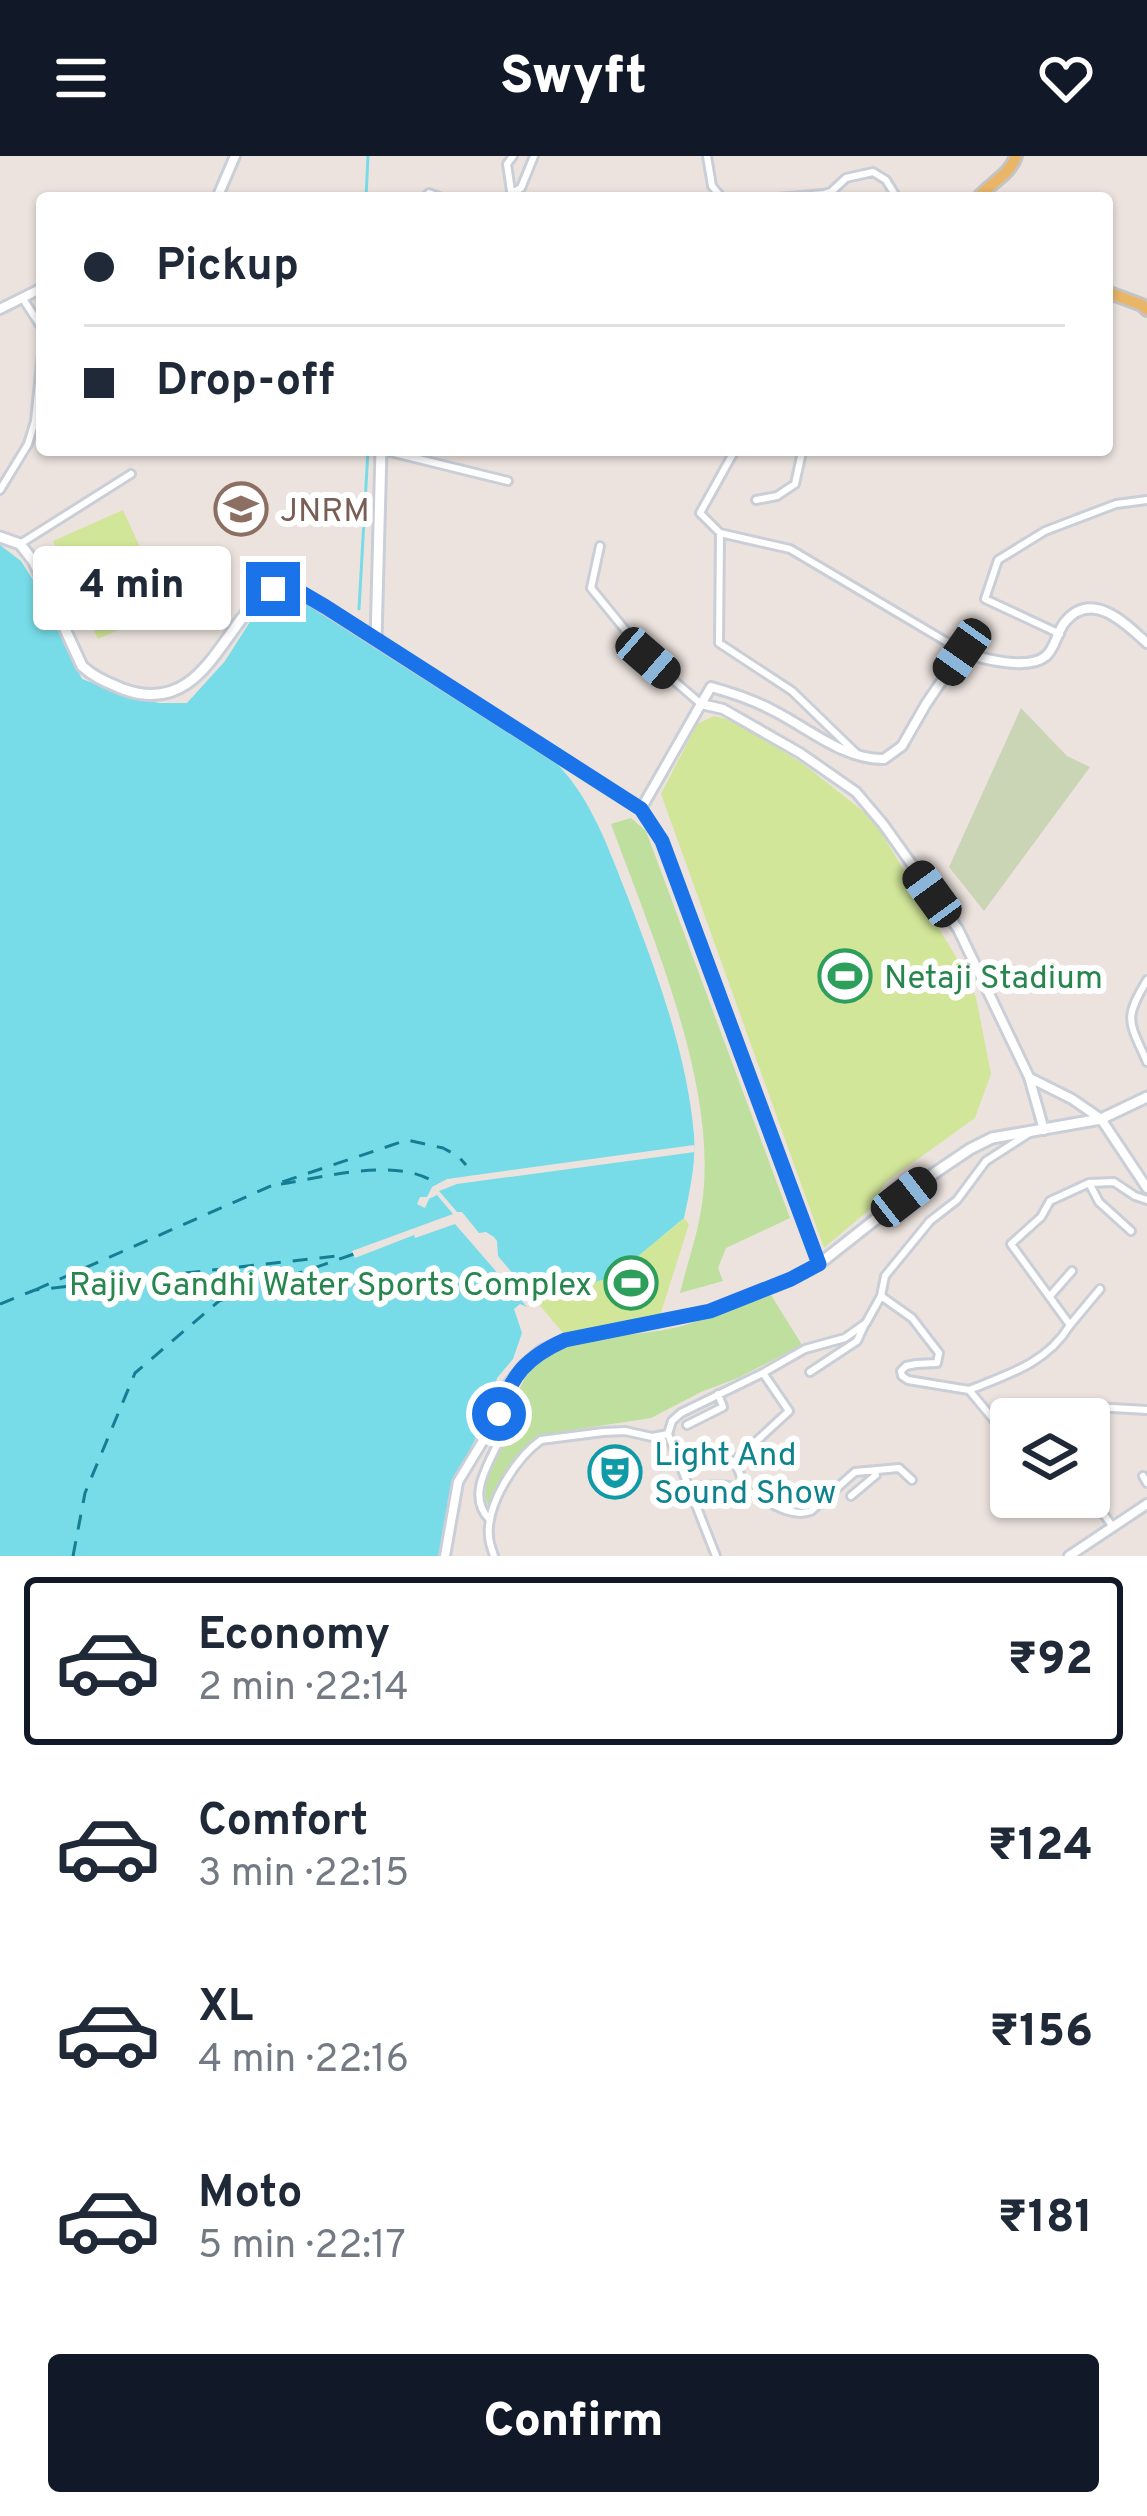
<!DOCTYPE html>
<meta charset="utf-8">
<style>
:root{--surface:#fff;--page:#f6f6f7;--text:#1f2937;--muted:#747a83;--line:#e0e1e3;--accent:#111827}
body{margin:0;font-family:Overpass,sans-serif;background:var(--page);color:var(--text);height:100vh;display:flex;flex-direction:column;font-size:45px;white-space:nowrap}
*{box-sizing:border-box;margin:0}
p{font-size:39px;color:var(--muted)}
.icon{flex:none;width:66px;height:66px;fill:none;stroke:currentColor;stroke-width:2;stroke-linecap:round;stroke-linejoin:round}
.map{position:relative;height:1400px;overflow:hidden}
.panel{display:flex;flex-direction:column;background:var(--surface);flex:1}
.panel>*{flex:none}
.banner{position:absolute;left:36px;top:36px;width:1077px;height:264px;border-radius:12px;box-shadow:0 3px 9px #0004;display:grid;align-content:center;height:264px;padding:0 48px;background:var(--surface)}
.fabs{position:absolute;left:990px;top:1242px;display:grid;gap:24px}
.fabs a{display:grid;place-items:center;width:120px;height:120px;border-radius:12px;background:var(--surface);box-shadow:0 3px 9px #0004;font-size:60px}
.end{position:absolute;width:54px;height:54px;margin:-27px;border:15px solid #1a73e8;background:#fff;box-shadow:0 0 0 6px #fff}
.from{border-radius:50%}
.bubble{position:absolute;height:84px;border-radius:12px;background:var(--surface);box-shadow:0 3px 9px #0004;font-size:39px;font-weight:800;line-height:84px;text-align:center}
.car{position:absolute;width:36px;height:72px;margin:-36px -18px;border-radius:15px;box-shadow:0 0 9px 3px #0007;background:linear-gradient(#222 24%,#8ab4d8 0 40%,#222 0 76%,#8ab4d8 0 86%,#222 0)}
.banner b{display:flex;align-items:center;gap:42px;height:114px;font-size:45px}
.banner b+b{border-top:3px solid var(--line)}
.banner i{width:30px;height:30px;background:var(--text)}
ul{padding:21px 0 0;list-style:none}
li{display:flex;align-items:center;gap:36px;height:168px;margin:0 24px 18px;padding:0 24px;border:6px solid transparent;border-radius:12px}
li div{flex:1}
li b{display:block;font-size:45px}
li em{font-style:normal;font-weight:800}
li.current{border-color:var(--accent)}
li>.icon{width:108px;height:108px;stroke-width:1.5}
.primary-button{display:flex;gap:24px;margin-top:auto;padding:24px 48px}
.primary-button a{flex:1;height:138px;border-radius:12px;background:var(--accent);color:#fff;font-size:48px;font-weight:800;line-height:138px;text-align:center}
header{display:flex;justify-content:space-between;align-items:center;height:156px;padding:0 48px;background:var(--accent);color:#fff;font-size:54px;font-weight:800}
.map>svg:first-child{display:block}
</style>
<header><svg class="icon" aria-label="menu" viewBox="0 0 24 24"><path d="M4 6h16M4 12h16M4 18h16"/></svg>Swyft<svg class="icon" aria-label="heart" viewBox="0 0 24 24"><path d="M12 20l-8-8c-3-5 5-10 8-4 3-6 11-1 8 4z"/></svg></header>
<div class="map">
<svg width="1147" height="1400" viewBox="0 0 1147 1400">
<rect width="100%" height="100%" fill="#ece3de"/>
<!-- green -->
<path fill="#bedf9d" d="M631 662 646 675 790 1062 726 1092 718 1112 723 1125 680 1137C687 1108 698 1078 702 1048 719 931 651 778 611 668Z
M771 1139 802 1189 738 1222 701 1236 651 1262 540 1279C513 1297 500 1323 490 1352 477 1335 494 1310 502 1292 510 1271 514 1238 526 1221 559 1173 632 1184 682 1170 712 1161 742 1150 771 1139Z"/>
<!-- cemetery -->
<path fill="#cad5b6" d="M1021 552 1067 600 1090 611 984 755 949 711Z"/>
<!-- pitch -->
<path fill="#d2e69a" d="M123 354 168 452 98 483 53 385Z
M714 560 734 565 802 607 873 663 955 799 976 841 991 918 975 962 886 1026 870 1053 824 1092 661 638 697 568Z
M684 1062 689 1068 660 1160 564 1178 536 1145C590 1126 642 1100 684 1062Z"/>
<!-- water -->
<path fill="#77dce8" d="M0 389 21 405 35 427 82 523 131 541 159 547H187L225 505 258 453 283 439 295 440 344 469 558 609C592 644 609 694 627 739 656 815 687 897 694 979 696 1007 690 1034 684 1062L614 1120 536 1145 527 1151 520 1148 514 1153 522 1177 513 1203 497 1222 489 1255 454 1326 448 1345 440 1400H0Z"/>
<!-- pier -->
<path fill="#ece3de" d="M694 989 695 996 457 1028 439 1035 457 1056H462L479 1077 486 1076 494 1081 497 1085 498 1100 536 1145 527 1151 455 1068 415 1082 414 1079 355 1102 352 1095 453 1058 437 1039 429 1043 425 1052 417 1048 420 1041H427L432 1031 447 1023Z"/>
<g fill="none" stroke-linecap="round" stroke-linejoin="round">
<!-- stream -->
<path stroke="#77dce8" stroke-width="3" d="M366 42 368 0
M359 453 368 294"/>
<!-- ferry -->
<path stroke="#157d94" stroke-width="3" stroke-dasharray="15 12" stroke-linecap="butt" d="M281 1028C326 1021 399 1000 437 1028
M35 1134 273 1029 407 984 443 992 458 1000 466 1009
M0 1148 35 1134 346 1099
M73 1400 85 1337 135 1217 219 1145 354 1098"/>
<!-- minor casing -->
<g stroke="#c9ced7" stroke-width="12">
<path id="minor" d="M707 0 712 30 722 42
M510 38 521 32 534 0
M424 42 429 37 442 42
M512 42 507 8 513 0
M777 42 824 38 831 36 846 22 873 16 886 24 897 42
M23 143 42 172
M382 294 508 325
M735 294 700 357 720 377 719 487 792 535 856 597
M0 334 28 288 35 265 42 197
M756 344 777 340 795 328 802 296 805 294
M720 377 790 393 962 495
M20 388 131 318
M600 390 591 432 648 502 701 548
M1060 478 985 443 998 404 1045 375 1116 348 1147 344
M1147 824C1123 864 1129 865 1147 906
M1089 1027 1099 1046 1131 1075
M881 1140 912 1162 939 1197 937 1207 916 1208 906 1210 901 1215 902 1220 908 1224 969 1234 994 1264H1011
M1050 1140 1072 1115
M1070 1169 1100 1133
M810 1216 857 1185 864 1170
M969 1234C1009 1218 1047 1207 1070 1169L1011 1088 1041 1061 1050 1045 1089 1027 1114 1026 1135 1040 1147 1044
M1068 1263 1095 1251 1147 1254
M687 1269 723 1251 718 1238
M668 1278 672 1265 681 1257 763 1217 805 1193 845 1182 866 1167 881 1140 885 1120 930 1065 957 1044 986 1005 1028 978
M1143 1320 1147 1327
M690 1332C708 1329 732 1328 748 1335 767 1344 790 1363 811 1355L855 1316 899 1312 912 1324
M746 1334 735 1305 789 1255 763 1217
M1089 1338 1113 1371
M851 1340 876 1319
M490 1364C461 1336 499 1295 508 1264 510 1254 509 1245 508 1234
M494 1400C492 1393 489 1387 489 1380 486 1348 516 1302 541 1284L603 1276 625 1275 652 1281 668 1278 716 1400"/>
</g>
<!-- tertiary casing -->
<g stroke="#c9ced7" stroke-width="14">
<path id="tertiary" d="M217 42 235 0
M0 153 42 132
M701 548 711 531C733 537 756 545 776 556 809 573 845 604 884 603L902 590 926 548 962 495C981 503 1028 515 1046 500 1056 491 1057 475 1065 466 1092 433 1126 468 1147 487
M641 653 701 548 723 553 800 597 856 636 883 668 958 773 1029 921 1044 974
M1030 922 1072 943 1101 963 1147 1032
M445 1400 458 1326 499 1258 507 1230 524 1209 542 1194 565 1184 710 1155 791 1123 819 1108
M1069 1400 1147 1348"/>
</g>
<!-- secondary casing -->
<g stroke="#c9ced7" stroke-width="15">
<path id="secondary" d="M0 381 20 388 34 406 82 510C95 522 107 526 123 533 185 556 210 505 242 462 250 452 257 442 269 436 277 432 288 434 297 434L641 653 662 685 819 1108 933 1018 970 993 992 982 1101 963 1147 941
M376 484 381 294"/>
</g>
<!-- primary casing -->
<g stroke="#c4c4c4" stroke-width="16">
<path id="primary" d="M978 42C990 27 1010 19 1016 0
M1107 136 1142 149 1147 154"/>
</g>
<!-- minor -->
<use href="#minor" stroke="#fff" stroke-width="6"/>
<!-- tertiary -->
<use href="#tertiary" stroke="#fff" stroke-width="8"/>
<!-- secondary -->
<use href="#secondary" stroke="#fff" stroke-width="9"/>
<!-- primary -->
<use href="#primary" stroke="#e9b566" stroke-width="10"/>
</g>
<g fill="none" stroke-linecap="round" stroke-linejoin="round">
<!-- route -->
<path stroke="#1a73e8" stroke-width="15" d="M273 433 297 434 326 451 641 653 662 685 819 1108 791 1123 710 1155 565 1184C527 1201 511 1219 499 1258"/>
</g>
<!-- icons -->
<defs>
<g id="university-ring" transform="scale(2.7)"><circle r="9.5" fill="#fff" stroke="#8d6e63" stroke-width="1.5"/><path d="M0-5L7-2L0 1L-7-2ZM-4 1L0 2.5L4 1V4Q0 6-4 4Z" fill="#8d6e63"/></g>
<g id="stadium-ring" transform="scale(2.7)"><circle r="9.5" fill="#fff" stroke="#2e9e5b" stroke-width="1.5"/><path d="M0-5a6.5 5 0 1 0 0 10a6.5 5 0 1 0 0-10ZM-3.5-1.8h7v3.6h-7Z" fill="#2e9e5b"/></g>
<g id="theatre-ring" transform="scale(2.7)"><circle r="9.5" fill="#fff" stroke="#0f9aa8" stroke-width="1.5"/><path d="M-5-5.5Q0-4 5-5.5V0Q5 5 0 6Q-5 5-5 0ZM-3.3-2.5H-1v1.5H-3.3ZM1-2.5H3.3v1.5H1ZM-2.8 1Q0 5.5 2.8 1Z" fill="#0f9aa8"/></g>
</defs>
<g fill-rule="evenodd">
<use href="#university-ring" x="241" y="353"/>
<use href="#stadium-ring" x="845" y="820"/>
<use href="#stadium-ring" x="631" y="1127"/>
<use href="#theatre-ring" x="615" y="1316"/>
</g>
<g text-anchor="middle" stroke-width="12" stroke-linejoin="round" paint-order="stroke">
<!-- education labels -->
<g font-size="33" fill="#785e54" stroke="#fff" text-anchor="start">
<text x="280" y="365">JNRM</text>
</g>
<!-- leisure labels -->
<g font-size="33" fill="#27864d" stroke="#fff" text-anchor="start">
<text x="884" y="832">Netaji Stadium</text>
<text x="592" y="1139" text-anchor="end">Rajiv Gandhi Water Sports Complex</text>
</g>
<!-- culture labels -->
<g font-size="33" fill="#0d838f" stroke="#fff" text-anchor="start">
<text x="654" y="1309">Light And<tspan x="654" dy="38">Sound Show</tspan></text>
</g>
</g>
</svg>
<div class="fabs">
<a><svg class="icon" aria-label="layers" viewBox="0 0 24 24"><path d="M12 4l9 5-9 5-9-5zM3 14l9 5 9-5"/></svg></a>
</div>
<i class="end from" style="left:499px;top:1258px"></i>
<i class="end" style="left:273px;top:433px"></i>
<div class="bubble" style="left:33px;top:390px;width:198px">4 min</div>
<i class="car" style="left:962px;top:496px;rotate:215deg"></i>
<i class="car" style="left:648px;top:502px;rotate:131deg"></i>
<i class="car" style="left:932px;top:738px;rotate:324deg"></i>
<i class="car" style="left:904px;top:1041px;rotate:52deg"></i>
<div class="banner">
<b><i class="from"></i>Pickup</b>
<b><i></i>Drop-off</b>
</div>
</div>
<section class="panel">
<ul>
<li class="current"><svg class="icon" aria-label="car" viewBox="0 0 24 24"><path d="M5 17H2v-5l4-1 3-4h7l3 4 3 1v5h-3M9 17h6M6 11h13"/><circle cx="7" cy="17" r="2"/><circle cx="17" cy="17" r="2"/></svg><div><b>Economy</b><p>2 min · 22:14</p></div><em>₹92</em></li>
<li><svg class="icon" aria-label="car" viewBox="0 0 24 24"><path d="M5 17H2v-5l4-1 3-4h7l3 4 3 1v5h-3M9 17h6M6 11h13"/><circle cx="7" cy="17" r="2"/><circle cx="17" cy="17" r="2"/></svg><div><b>Comfort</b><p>3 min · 22:15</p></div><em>₹124</em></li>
<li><svg class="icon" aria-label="car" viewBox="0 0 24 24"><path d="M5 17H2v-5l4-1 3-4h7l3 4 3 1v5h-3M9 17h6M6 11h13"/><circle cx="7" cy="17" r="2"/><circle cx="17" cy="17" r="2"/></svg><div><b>XL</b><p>4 min · 22:16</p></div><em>₹156</em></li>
<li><svg class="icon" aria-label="car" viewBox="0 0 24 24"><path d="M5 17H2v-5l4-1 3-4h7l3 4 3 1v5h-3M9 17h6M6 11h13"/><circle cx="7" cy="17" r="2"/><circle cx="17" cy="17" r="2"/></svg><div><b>Moto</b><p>5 min · 22:17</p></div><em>₹181</em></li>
</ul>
<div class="primary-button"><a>Confirm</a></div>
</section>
